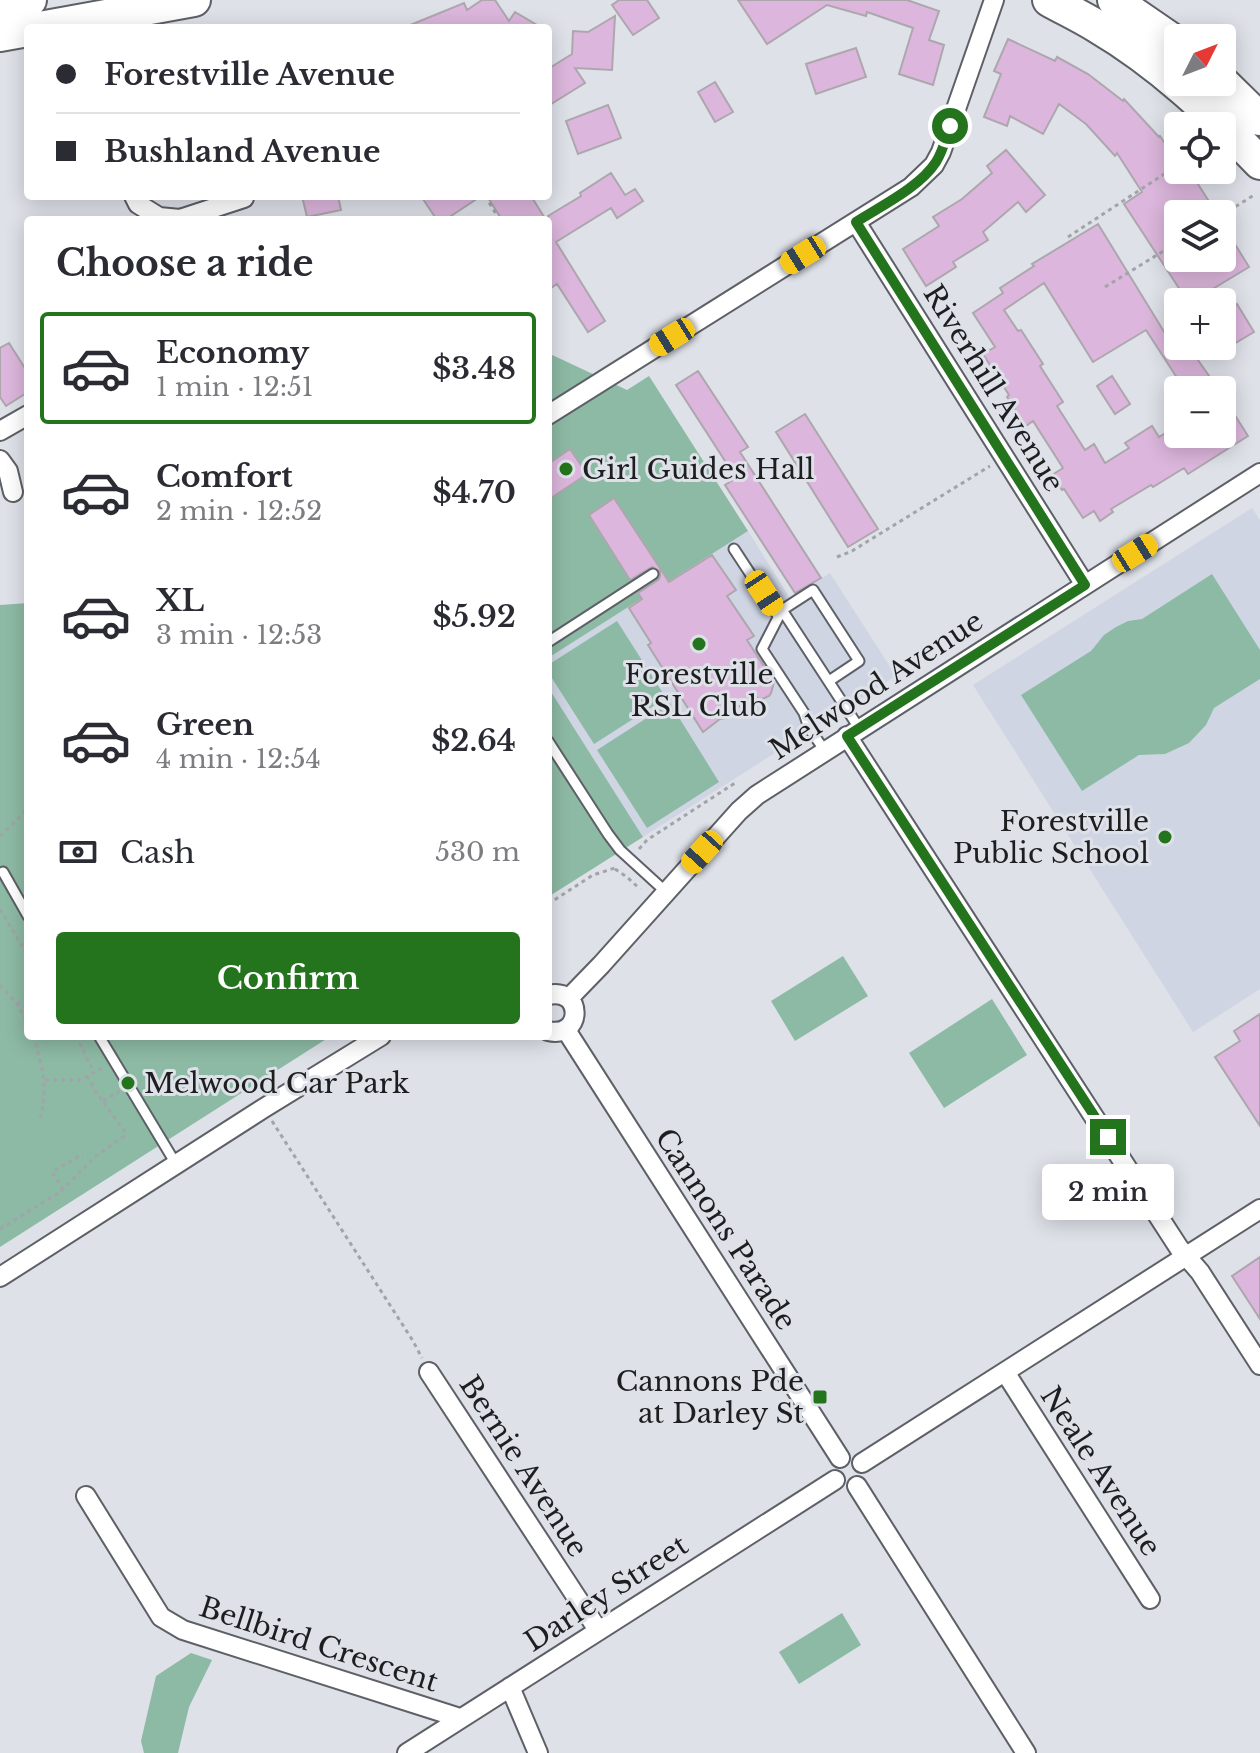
<!DOCTYPE html>
<meta charset="utf-8">
<style>
:root{--surface:#fff;--page:#f2f2f3;--text:#2b2b33;--muted:#7c7c81;--line:#e1e1e2;--accent:#24741d}
body{margin:0;font-family:"Libre Baskerville",serif;background:var(--page);color:var(--text);height:100vh;display:flex;flex-direction:column;font-size:30px;white-space:nowrap}
*{box-sizing:border-box;margin:0}
p{font-size:26px;color:var(--muted)}
.icon{flex:none;width:44px;height:44px;fill:none;stroke:currentColor;stroke-width:2;stroke-linecap:round;stroke-linejoin:round}
.map{position:relative;flex:1;overflow:hidden}
.details{position:absolute;left:24px;top:216px;width:528px;height:824px;display:flex;flex-direction:column;background:var(--surface);border-radius:8px;box-shadow:0 4px 20px #0003}
.details>*{flex:none}
.hud{position:absolute;left:24px;top:24px;width:528px;height:176px;border-radius:8px;box-shadow:0 4px 20px #0003;display:grid;align-content:center;height:176px;padding:0 32px;background:var(--surface)}
.needle{width:52px;rotate:48deg}
.controls{position:absolute;left:1164px;top:24px;display:grid;gap:16px}
.controls a{display:grid;place-items:center;width:72px;height:72px;border-radius:8px;background:var(--surface);box-shadow:0 4px 20px #0003;font-size:40px}
.end{position:absolute;width:36px;height:36px;margin:-18px;border:10px solid #24741d;background:#fff;box-shadow:0 0 0 4px #fff}
.from{border-radius:50%}
.bubble{position:absolute;height:56px;border-radius:8px;background:var(--surface);box-shadow:0 4px 20px #0003;font-size:26px;font-weight:600;line-height:56px;text-align:center}
.car{position:absolute;width:24px;height:48px;margin:-24px -12px;border-radius:10px;box-shadow:0 0 6px 2px #0007;background:linear-gradient(#f5c518 24%,#345 0 40%,#f5c518 0 76%,#345 0 86%,#f5c518 0)}
.hud b{display:flex;align-items:center;gap:28px;height:76px;font-size:30px}
.hud b+b{border-top:2px solid var(--line)}
.hud i{width:20px;height:20px;background:var(--text)}
ul{padding:0;list-style:none}
li{display:flex;align-items:center;gap:24px;height:112px;margin:0 16px 12px;padding:0 16px;border:4px solid transparent;border-radius:8px}
li div{flex:1}
li b{display:block;font-size:30px}
li em{font-style:normal;font-weight:600}
li.active{border-color:var(--accent)}
li>.icon{width:72px;height:72px;stroke-width:1.5}
h2{padding:0 32px;font-size:36px;line-height:96px}
.pay{display:flex;align-items:center;gap:20px;height:88px;padding:0 32px;font-size:30px}
.pay p{margin-inline-start:auto}
.primary-button{display:flex;gap:16px;margin-top:auto;padding:16px 32px}
.primary-button a{flex:1;height:92px;border-radius:8px;background:var(--accent);color:#fff;font-size:32px;font-weight:600;line-height:92px;text-align:center}
.map>svg:first-child{display:block}
</style>
<div class="map">
<svg width="1260" height="1753" viewBox="0 0 1260 1753">
<rect width="100%" height="100%" fill="#dee1e8"/>
<!-- built -->
<path fill="#cfd5e3" d="M1252 508 1260 520V989L1193 1032 973 685Z
M748 531 790 598 830 573 896 676 643 837 548 687V658Z"/>
<!-- green -->
<path fill="#8dbaa5" d="M548 353 627 390 649 376 748 531 548 658Z
M1212 574 1260 650V679L1214 708 1206 725 1189 743 1165 754 1139 755 1082 791 1021 695 1091 651 1104 635 1116 627 1128 621 1142 619Z
M28 603V1036H331L0 1247V605Z
M617 621 666 698 594 744 548 672V665Z
M548 687 643 837 548 897Z
M670 703 719 782 647 828 597 750Z
M843 956 868 996 795 1041 771 1001Z
M992 999 1027 1055 944 1108 909 1053Z
M842 1613 861 1645 799 1684 779 1652Z
M191 1653 212 1660 189 1707 178 1753H144L141 1741 156 1676Z"/>
<!-- building -->
<path fill="#dcb6dc" stroke="#ada7ad" stroke-width="2" d="M482 0H495L509 21 515 12 542 28H403L464 3 467 10Z
M619 0H647L659 18 633 35 612 5Z
M738 0H907L939 11 929 40 944 45 933 85 899 74 913 28 867 12 866 16 827 5 767 44Z
M615 16 612 70 575 68 585 83 548 106V69L572 54 573 31 588 32Z
M1008 39 1055 61 1057 57 1088 74 1123 101 1124 99 1159 137 1160 136 1178 163V170H1189L1217 214H1178V258H1222V223L1249 267 1191 302H1188L1124 204 1142 192 1117 153 1115 156 1086 124 1059 104 1043 134 1010 116 1007 126 984 117 1001 74 994 71Z
M856 48 866 77 816 94 806 64Z
M715 82 733 112 715 122 698 92Z
M608 105 621 138 578 154 566 121Z
M1006 150 1045 195 1026 212 1018 202 983 232 988 240 953 262 956 267 926 286 903 249 939 226 933 217 962 199 992 173 987 166Z
M611 173 625 195 635 189 643 201 617 218 611 208 556 242 605 321 588 332 557 284 548 290V216L581 196 580 193Z
M302 196H338L341 210 307 217Z
M421 196H481L445 220H437Z
M487 196H531L546 220H502Z
M1098 224 1171 343 1178 338V346H1188L1219 390H1185L1146 330 1093 362 1044 283 1004 310 1018 331 1021 330 1043 364 1040 366 1063 402 1057 406 1085 450 1094 444 1105 463 1129 448 1125 443 1152 426 1159 437 1178 425V434H1222V395L1248 436 1188 474 1184 468 1153 487 1151 485 1111 509 1113 512 1100 521 1094 511 1083 518 1064 489 1062 490 1052 475 1063 468 1033 421 1026 426 1007 397 1009 395 983 354 995 347 973 313 1003 293 1000 288 1034 266 1032 264Z
M1237 304 1254 332 1222 351V314Z
M9 343 28 373V392L6 406 0 397V348Z
M698 371 748 447 740 452 821 578 795 593 725 485 736 478 676 385Z
M1112 376 1130 404 1115 414 1097 386Z
M805 414 878 529 848 547 776 432Z
M570 449 587 474 548 500V464Z
M614 498 669 582 712 555 736 590 727 596 754 636 747 640 774 682 771 693 769 696 760 700 755 696 737 708 731 717 720 719 703 732 648 645 651 643 629 608 642 599 638 593 658 580 660 577V571L652 567 630 580 589 515Z
M1260 1014V1126L1215 1057 1240 1041 1234 1031Z
M1260 1257V1319L1232 1276Z"/>
<g fill="none" stroke-linecap="round" stroke-linejoin="round">
<!-- lane casing -->
<g stroke="#5d6066" stroke-width="13">
<path id="lane" d="M734 549 778 616
M782 610 859 728
M548 642 653 574
M548 741 608 834 620 850 666 892
M825 751 809 728 804 713 762 649 782 610 813 590 859 661 829 681
M3 872 28 916
M99 1036 176 1164"/>
</g>
<!-- street casing -->
<g stroke="#5d6066" stroke-width="22">
<path id="street" d="M134 196 138 204 159 217 180 219 244 198
M856 222 1085 585
M548 415 911 187 934 165 941 152 994 0
M0 431 28 415
M0 460 8 471 13 492
M847 736 1179 1248 1200 1272 1260 1365
M548 995C584 987 583 1039 548 1031
M569 998 601 965 739 811 757 795 1260 473
M566 1030 840 1458
M0 1277 264 1108 381 1036
M429 1372 598 1630
M1005 1372 1150 1599
M862 1463 1260 1209
M857 1486 1026 1753
M86 1496 161 1617 183 1630 460 1718
M510 1687 538 1753
M407 1753 835 1480"/>
</g>
<!-- highway casing -->
<g stroke="#5d6066" stroke-width="36">
<path id="highway" d="M1049 0C1065 9 1082 17 1098 27 1159 63 1211 112 1260 163
M1114 0 1178 44
M0 6 30 0
M40 28 194 0
M0 35 28 30
M1222 82 1260 119"/>
</g>
<!-- path -->
<path stroke="#a1a4a9" stroke-width="3" stroke-dasharray="4 4" stroke-linecap="butt" d="M485 196 498 217 507 220
M1222 215 1254 195
M1068 237 1178 165
M1105 287 1178 242
M837 557 852 551 990 466
M0 836 28 809
M639 849 647 840 735 783
M615 869 627 877 640 889
M548 904 593 875 618 867
M0 909 28 956
M0 985 17 1004 28 1024
M17 1004 28 998
M33 1036C43 1069 48 1086 40 1120
M76 1036C82 1048 87 1060 94 1071
M45 1080H80L104 1067
M103 1101 120 1091
M272 1121 413 1341 422 1358
M63 1190 52 1172 83 1154
M0 1229 60 1192 96 1156 124 1136 125 1132 95 1091 88 1077"/>
<!-- lane -->
<use href="#lane" stroke="#fff" stroke-width="9"/>
<!-- street -->
<use href="#street" stroke="#fff" stroke-width="18"/>
<!-- highway -->
<use href="#highway" stroke="#fff" stroke-width="32"/>
</g>
<g fill="none" stroke-linecap="round" stroke-linejoin="round">
<!-- route -->
<path stroke="#24741d" stroke-width="10" d="M950 126C946 138 943 151 936 162 920 187 881 206 856 222L1085 585 847 736 1108 1137"/>
</g>
<!-- markers -->
<g fill="#24741d" stroke="#dee1e8" stroke-width="3">
<circle cx="566" cy="469" r="8"/>
<circle cx="699" cy="644" r="8"/>
<circle cx="1165" cy="837" r="8"/>
<circle cx="128" cy="1083" r="8"/>
<rect x="812" y="1389" width="16" height="16" rx="4"/>
</g>
<g text-anchor="middle" stroke-width="6" stroke-linejoin="round" paint-order="stroke">
<!-- street labels -->
<g font-size="28" fill="#1d1e20" stroke="#dee1e8">
<text transform="translate(994 388) rotate(58)" y="10">Riverhill Avenue</text>
<text transform="translate(876 685) rotate(-33)" y="10">Melwood Avenue</text>
<text transform="translate(726 1229) rotate(57)" y="10">Cannons Parade</text>
<text transform="translate(524 1466) rotate(57)" y="10">Bernie Avenue</text>
<text transform="translate(1101 1471) rotate(57)" y="10">Neale Avenue</text>
<text transform="translate(606 1593) rotate(-33)" y="10">Darley Street</text>
<text transform="translate(319 1644) rotate(18)" y="10">Bellbird Crescent</text>
</g>
<!-- poi labels -->
<g font-size="28" fill="#1d1e20" stroke="#dee1e8" text-anchor="start">
<text x="582" y="479">Girl Guides Hall</text>
<text x="699" y="684" text-anchor="middle">Forestville<tspan x="699" dy="32">RSL Club</tspan></text>
<text x="1149" y="831" text-anchor="end">Forestville<tspan x="1149" dy="32">Public School</tspan></text>
<text x="144" y="1093">Melwood Car Park</text>
<text x="804" y="1391" text-anchor="end">Cannons Pde<tspan x="804" dy="32">at Darley St</tspan></text>
</g>
</g>
</svg>
<div class="controls">
<a><svg class="needle" viewBox="-14 -14 28 28"><path d="M0-13l5 13h-10z" fill="#e53935"/><path d="M0 13l5-13h-10z" fill="#7c7c81"/></svg></a>
<a><svg class="icon" aria-label="locate" viewBox="0 0 24 24"><circle cx="12" cy="12" r="6"/><path d="M12 2v4M12 18v4M2 12h4M18 12h4"/></svg></a>
<a><svg class="icon" aria-label="layers" viewBox="0 0 24 24"><path d="M12 4l9 5-9 5-9-5zM3 14l9 5 9-5"/></svg></a>
<a>+</a>
<a>−</a>
</div>
<i class="end from" style="left:950px;top:126px"></i>
<i class="end" style="left:1108px;top:1137px"></i>
<div class="bubble" style="left:1042px;top:1164px;width:132px">2 min</div>
<i class="car" style="left:803px;top:255px;rotate:238deg"></i>
<i class="car" style="left:672px;top:337px;rotate:238deg"></i>
<i class="car" style="left:1135px;top:553px;rotate:58deg"></i>
<i class="car" style="left:764px;top:593px;rotate:147deg"></i>
<i class="car" style="left:702px;top:852px;rotate:222deg"></i>
<div class="hud">
<b><i class="from"></i>Forestville Avenue</b>
<b><i></i>Bushland Avenue</b>
</div>
<section class="details">
<h2>Choose a ride</h2>
<ul>
<li class="active"><svg class="icon" aria-label="car" viewBox="0 0 24 24"><path d="M5 17H2v-5l4-1 3-4h7l3 4 3 1v5h-3M9 17h6M6 11h13"/><circle cx="7" cy="17" r="2"/><circle cx="17" cy="17" r="2"/></svg><div><b>Economy</b><p>1 min · 12:51</p></div><em>$3.48</em></li>
<li><svg class="icon" aria-label="car" viewBox="0 0 24 24"><path d="M5 17H2v-5l4-1 3-4h7l3 4 3 1v5h-3M9 17h6M6 11h13"/><circle cx="7" cy="17" r="2"/><circle cx="17" cy="17" r="2"/></svg><div><b>Comfort</b><p>2 min · 12:52</p></div><em>$4.70</em></li>
<li><svg class="icon" aria-label="car" viewBox="0 0 24 24"><path d="M5 17H2v-5l4-1 3-4h7l3 4 3 1v5h-3M9 17h6M6 11h13"/><circle cx="7" cy="17" r="2"/><circle cx="17" cy="17" r="2"/></svg><div><b>XL</b><p>3 min · 12:53</p></div><em>$5.92</em></li>
<li><svg class="icon" aria-label="car" viewBox="0 0 24 24"><path d="M5 17H2v-5l4-1 3-4h7l3 4 3 1v5h-3M9 17h6M6 11h13"/><circle cx="7" cy="17" r="2"/><circle cx="17" cy="17" r="2"/></svg><div><b>Green</b><p>4 min · 12:54</p></div><em>$2.64</em></li>
</ul>
<div class="pay"><svg class="icon" aria-label="cash" viewBox="0 0 24 24"><path d="M3 7h18v10H3z"/><circle cx="12" cy="12" r="2"/></svg>Cash<p>530 m</p></div>
<div class="primary-button"><a>Confirm</a></div>
</section>
</div>
